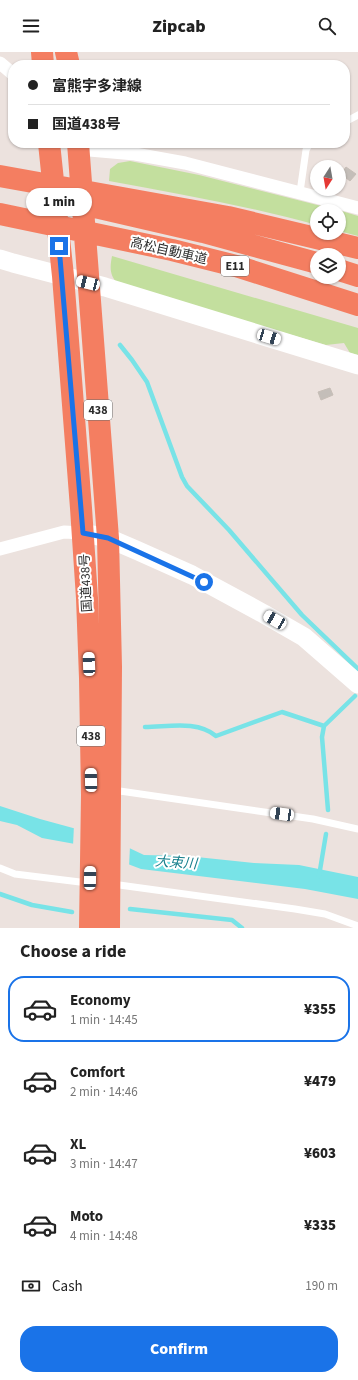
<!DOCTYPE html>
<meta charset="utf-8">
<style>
:root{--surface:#fff;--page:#f6f6f6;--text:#222;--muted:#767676;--line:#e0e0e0;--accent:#1a73e8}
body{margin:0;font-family:"Source Sans 3","Noto Sans JP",sans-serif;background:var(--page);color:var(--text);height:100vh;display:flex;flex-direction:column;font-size:15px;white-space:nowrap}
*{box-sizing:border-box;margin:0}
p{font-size:13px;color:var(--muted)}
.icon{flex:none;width:22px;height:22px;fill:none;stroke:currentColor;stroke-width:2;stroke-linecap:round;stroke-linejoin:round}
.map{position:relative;height:876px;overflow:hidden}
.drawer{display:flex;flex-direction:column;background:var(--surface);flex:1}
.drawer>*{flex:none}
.hud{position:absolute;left:8px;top:8px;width:342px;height:88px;border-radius:16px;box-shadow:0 1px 3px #0004;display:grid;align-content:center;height:88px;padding:0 20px;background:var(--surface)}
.needle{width:26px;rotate:191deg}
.buttons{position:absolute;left:310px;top:108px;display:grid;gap:8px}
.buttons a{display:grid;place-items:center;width:36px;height:36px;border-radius:50%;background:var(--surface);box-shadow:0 1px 3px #0004;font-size:20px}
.end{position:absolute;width:18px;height:18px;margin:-9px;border:5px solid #1a73e8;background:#fff;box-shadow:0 0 0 2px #fff}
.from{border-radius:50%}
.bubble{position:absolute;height:28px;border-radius:14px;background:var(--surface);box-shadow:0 1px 3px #0004;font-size:13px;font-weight:800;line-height:28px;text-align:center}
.car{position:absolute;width:12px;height:24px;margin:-12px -6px;border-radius:5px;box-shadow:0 0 3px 1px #0007;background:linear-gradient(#fff 24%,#345 0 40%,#fff 0 76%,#345 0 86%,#fff 0)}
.hud b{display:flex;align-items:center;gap:14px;height:38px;font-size:15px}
.hud b+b{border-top:1px solid var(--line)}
.hud i{width:10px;height:10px;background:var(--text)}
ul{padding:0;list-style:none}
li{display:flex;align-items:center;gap:12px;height:66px;margin:0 8px 6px;padding:0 12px;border:2px solid transparent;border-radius:16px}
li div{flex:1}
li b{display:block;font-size:15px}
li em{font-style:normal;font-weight:800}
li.current{border-color:var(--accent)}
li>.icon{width:36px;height:36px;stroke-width:1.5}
h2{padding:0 20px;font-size:18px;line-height:48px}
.pay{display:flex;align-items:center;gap:10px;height:44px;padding:0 20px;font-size:15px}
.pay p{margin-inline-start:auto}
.button{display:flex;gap:8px;margin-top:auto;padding:8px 20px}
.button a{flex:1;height:46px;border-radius:16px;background:var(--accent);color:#fff;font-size:16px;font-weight:800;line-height:46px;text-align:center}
header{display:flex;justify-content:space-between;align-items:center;height:52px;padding:0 20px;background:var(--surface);font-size:18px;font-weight:800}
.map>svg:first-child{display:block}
</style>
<header><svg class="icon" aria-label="menu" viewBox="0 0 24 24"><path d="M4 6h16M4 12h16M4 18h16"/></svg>Zipcab<svg class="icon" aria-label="search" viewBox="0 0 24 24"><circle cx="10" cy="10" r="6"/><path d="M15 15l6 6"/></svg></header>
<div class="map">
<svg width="358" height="876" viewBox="0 0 358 876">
<rect width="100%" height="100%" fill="#ece2de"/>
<!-- green -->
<path fill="#c3df9e" d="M130 109 199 123 345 160 358 164V184L339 179V159H317V173C249 154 179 142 109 129L110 117 118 111Z
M112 204 358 276V303L350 301 344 291 326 293 118 232C109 223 110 215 112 204Z"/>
<!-- water -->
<path fill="#78e3e7" d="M0 754 40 767 106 785 144 803 187 804 254 811 299 813 358 825V847L305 837 141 817 75 792 42 786 17 773 0 769Z"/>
<!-- pier -->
<path fill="#ece2de" d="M74 773 107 783 130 794 129 815 73 794Z"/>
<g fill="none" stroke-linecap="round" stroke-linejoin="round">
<!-- stream -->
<path stroke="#78e3e7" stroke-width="4.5" d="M120 293 132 308 147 330 182 425 187 434 229 478 302 563 358 617
M145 675C168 675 197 668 216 684L282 660 324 674
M328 758 322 685 324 674 355 644
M319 824 326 782
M0 842 32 853 72 860
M130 857 232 868 242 876"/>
</g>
<!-- building -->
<path fill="#c4beb9" stroke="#c7beb7" d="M346 115 356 122 350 129 341 122Z
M330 336 333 343 321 348 318 340Z"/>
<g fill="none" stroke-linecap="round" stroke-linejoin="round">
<!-- lane -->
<path stroke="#fff" stroke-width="7" d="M345 70 358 63
M300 140 306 98 310 91
M113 738 313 767 358 777
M0 816 15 822 88 831
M112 832 295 857 325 862 358 874"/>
<!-- street -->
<path stroke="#fff" stroke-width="13" d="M0 11 13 22
M78 97 135 102 185 111 358 156
M0 497 64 480 83 481"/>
<!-- secondary -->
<path stroke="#fff" stroke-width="19" d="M0 207 13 211 105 235 358 313
M83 481 108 486 136 498 192 523 264 562 304 585 358 632"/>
<!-- highway -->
<path stroke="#f47e61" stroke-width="22" d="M42 0 43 13
M66 0 69 13
M49 91 63 224 81 456 87 546 90 626 92 743 90 876
M78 91 108 486 111 615 109 876
M0 124 228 165 358 196
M95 155 203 180 317 211
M0 162 172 198 236 214 358 253
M339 218 358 224"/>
</g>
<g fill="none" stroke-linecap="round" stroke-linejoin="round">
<!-- route -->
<path stroke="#1a73e8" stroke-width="5" d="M59 194 83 481 108 486 204 530"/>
</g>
<g text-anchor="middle" stroke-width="4" stroke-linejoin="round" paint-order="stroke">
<!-- shield labels -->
<g fill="#fff" stroke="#6b6b6b" stroke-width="1">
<rect x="221" y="204" width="28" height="20" rx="3"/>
<rect x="84" y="348" width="28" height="20" rx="3"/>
<rect x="77" y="674" width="28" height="20" rx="3"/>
</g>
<g font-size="12" font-weight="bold" fill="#2b2b2b">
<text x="235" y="218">E11</text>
<text x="98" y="362">438</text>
<text x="91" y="688">438</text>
</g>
<!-- street labels -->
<g font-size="13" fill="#2b2b2b" stroke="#fff">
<text transform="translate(169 198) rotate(13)" y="5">高松自動車道</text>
<text transform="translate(85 531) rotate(-93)" y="5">国道438号</text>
</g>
<!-- water labels -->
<g font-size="14" font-style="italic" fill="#167f8c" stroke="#fff">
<text transform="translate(176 810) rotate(4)" y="5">大束川</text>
</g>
</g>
</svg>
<div class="buttons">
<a><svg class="needle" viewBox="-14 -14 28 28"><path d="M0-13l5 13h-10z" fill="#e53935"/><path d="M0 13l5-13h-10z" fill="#767676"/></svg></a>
<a><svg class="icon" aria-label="locate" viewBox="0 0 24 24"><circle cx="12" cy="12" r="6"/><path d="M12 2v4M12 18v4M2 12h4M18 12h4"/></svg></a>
<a><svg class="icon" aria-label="layers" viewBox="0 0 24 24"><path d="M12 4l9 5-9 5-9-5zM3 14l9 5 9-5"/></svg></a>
</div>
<i class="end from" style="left:204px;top:530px"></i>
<i class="end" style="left:59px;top:194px"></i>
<div class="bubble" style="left:26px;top:136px;width:66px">1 min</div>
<i class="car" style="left:88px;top:231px;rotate:284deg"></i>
<i class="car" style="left:269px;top:285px;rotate:107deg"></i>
<i class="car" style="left:275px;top:568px;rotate:300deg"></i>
<i class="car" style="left:89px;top:612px;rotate:358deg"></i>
<i class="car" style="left:91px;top:728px;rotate:359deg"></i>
<i class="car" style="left:282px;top:762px;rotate:278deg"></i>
<i class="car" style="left:90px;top:826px;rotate:1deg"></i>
<div class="hud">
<b><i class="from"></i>富熊宇多津線</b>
<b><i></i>国道438号</b>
</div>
</div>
<section class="drawer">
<h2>Choose a ride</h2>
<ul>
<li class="current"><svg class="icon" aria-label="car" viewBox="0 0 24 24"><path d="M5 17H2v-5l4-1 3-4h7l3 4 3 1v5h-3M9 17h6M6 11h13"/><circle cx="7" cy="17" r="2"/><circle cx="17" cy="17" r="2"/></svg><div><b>Economy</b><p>1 min · 14:45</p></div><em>¥355</em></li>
<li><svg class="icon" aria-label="car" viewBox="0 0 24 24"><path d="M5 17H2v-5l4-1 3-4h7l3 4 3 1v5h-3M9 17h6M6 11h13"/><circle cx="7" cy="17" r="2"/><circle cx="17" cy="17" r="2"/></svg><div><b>Comfort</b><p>2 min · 14:46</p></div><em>¥479</em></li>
<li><svg class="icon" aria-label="car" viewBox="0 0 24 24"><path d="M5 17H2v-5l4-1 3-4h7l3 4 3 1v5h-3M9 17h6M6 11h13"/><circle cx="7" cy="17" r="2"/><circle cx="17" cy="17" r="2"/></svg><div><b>XL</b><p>3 min · 14:47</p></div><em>¥603</em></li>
<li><svg class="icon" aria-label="car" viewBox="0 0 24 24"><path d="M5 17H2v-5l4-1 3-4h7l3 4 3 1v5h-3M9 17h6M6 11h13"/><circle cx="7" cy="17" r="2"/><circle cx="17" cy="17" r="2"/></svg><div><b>Moto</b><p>4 min · 14:48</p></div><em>¥335</em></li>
</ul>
<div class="pay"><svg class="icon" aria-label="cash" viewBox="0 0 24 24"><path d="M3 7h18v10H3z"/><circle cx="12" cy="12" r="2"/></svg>Cash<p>190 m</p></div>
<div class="button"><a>Confirm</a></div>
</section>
